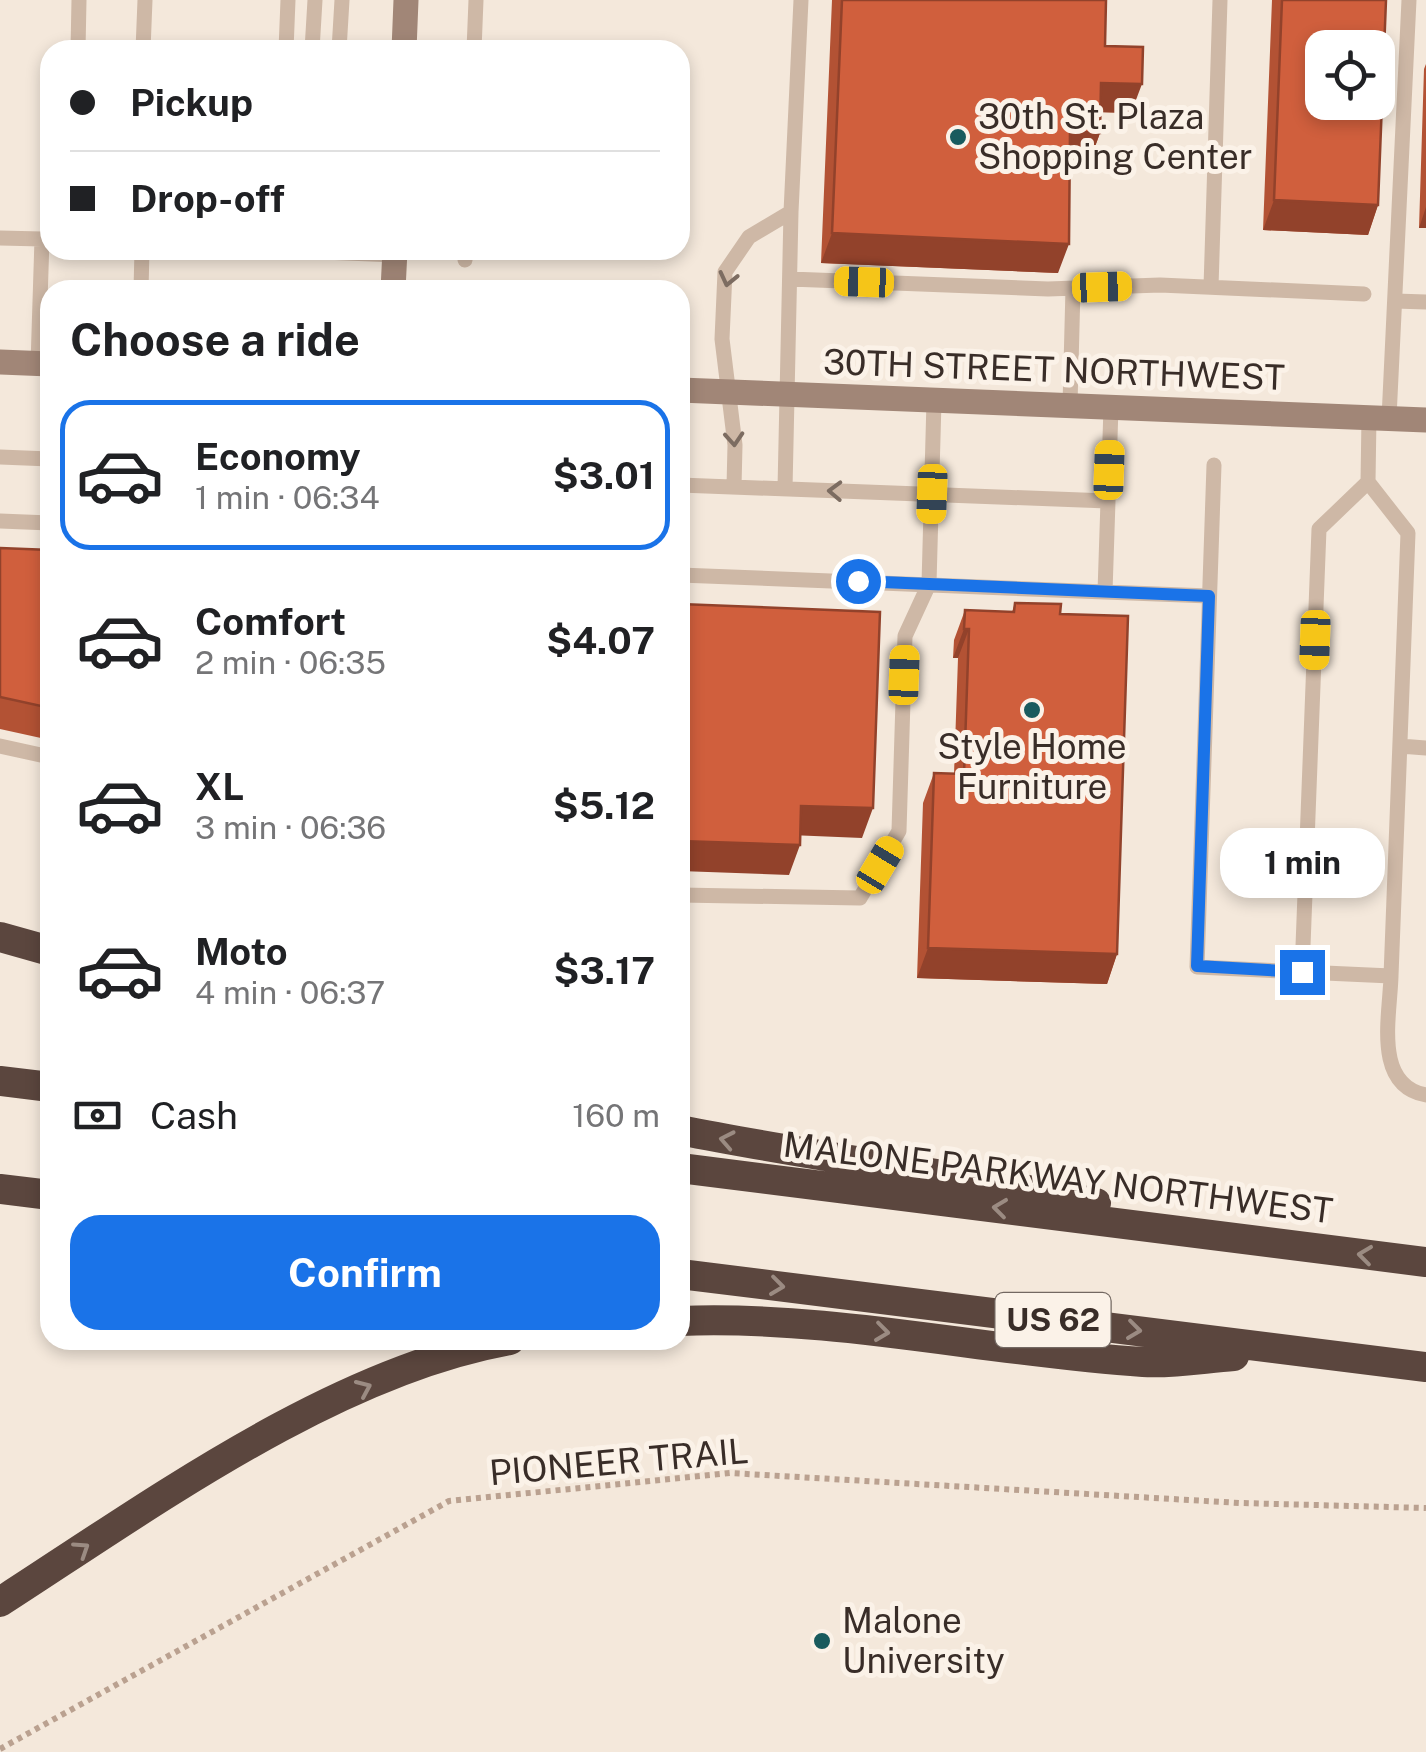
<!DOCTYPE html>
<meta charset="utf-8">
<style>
:root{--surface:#fff;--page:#f2f2f2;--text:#202124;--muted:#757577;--line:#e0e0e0;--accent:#1a73e8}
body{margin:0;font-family:"Public Sans",sans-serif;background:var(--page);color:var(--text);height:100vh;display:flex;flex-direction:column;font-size:38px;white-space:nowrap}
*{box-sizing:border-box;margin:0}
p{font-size:32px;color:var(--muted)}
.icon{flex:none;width:55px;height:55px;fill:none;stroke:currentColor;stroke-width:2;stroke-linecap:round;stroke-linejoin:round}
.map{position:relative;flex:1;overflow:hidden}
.side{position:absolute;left:40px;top:280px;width:650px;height:1070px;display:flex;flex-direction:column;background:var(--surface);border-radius:30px;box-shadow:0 5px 15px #0003}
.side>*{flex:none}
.banner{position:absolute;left:40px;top:40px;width:650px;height:220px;border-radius:30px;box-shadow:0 5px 15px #0003;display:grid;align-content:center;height:220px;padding:0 30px;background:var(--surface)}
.controls{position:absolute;left:1305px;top:30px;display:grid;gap:20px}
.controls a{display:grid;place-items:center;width:90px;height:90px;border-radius:20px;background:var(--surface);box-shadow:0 5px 15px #0003;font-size:50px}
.end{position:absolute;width:45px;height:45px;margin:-22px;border:12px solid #1a73e8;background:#fff;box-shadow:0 0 0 5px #fff}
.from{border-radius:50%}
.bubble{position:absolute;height:70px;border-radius:30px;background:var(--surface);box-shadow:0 5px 15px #0003;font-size:32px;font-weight:700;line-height:70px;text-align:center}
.car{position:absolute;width:30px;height:60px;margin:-30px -15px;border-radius:12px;box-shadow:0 0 8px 2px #0007;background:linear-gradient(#f5c518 24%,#345 0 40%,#f5c518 0 76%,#345 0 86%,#f5c518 0)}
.banner b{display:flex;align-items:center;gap:35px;height:95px;font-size:38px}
.banner b+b{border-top:2px solid var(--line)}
.banner i{width:25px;height:25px;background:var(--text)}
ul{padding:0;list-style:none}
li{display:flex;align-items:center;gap:30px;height:150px;margin:0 20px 15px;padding:0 10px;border:5px solid transparent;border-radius:30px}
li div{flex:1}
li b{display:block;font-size:38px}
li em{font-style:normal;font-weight:700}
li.active{border-color:var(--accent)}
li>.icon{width:90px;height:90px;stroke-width:1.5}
h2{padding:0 30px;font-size:45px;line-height:120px}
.pay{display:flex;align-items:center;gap:25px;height:110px;padding:0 30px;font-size:38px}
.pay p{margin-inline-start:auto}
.button{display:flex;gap:20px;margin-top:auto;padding:20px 30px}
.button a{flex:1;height:115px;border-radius:30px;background:var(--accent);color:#fff;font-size:40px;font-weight:700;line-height:115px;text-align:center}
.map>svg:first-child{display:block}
</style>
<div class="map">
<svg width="1426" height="1752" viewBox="0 0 1426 1752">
<rect width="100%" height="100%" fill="#f4e8db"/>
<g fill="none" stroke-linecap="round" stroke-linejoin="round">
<!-- path -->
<path stroke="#baa190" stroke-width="6" stroke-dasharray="5 5" stroke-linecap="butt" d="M0 1749 449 1501 730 1473 1240 1503 1426 1508"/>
<!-- lane -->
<path stroke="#ceb8a6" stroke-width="15" d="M78 50 79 0
M143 50 145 0
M286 50 288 0
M312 50 315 0
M339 50 342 0
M474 50 476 0
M0 238 42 239
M275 250 395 255
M465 260 466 250
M790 279 1048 289 1160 285 1364 294
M1211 287 1220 0
M141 290 142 250
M1395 301 1426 302
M38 364 42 239H50
M1070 405 1073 288
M1389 418 1409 0
M0 457 50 459
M1214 465 1197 967 1391 976 1408 533 1368 482 1369 417
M680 485 1108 501 1105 592 680 575
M734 487 735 445 722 339 725 272 749 237 791 212
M785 489 791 212 801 0
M1108 501 1111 407
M0 521 50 523
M1105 592 1209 596
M0 746 50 757
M1400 746 1426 748
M680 895 860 898 899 831 905 636 929 584 934 401
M1302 972 1319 529 1368 482
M1391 976C1390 1016 1373 1085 1426 1095"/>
<!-- secondary -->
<path stroke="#a18677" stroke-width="25" d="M404 50 406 0
M393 290 395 250
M0 362 50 364
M680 390 1426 420"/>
<!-- highway -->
<path stroke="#5b463e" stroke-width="30" d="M0 937 50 951
M0 1081 50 1087
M680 1130C818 1158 958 1174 1096 1203
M680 1168 1426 1262
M0 1189 50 1195
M680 1274 1426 1367
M680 1321C836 1315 988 1352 1143 1362 1173 1364 1205 1358 1234 1356
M0 1602C149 1506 334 1371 510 1340"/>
</g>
<!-- wall -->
<path fill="#b35234" d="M832 0H1106L1105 46 1131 113 1101 112 1100 133 1089 163 1070 161 1058 273 821 263Z
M1272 0H1386L1378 205 1368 235 1263 230Z
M1426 64V228H1419L1424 69Z
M0 548 50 550V740L0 729Z
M1015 603 1060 614 1117 954 1107 984 917 978 923 803 934 773 954 774 958 658H953L954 640 965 610 1012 612Z"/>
<!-- shaded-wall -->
<path fill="#92422b" d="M1101 83 1142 84 1131 113 1091 112Z
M1070 131 1100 133 1089 163 1060 160Z
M1274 200 1378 205 1368 235 1263 230Z
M1426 207V228H1419Z
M832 233 1069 244 1058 273 821 263Z
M964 629H969L958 658H953Z
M801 806 873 808 862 838 790 835Z
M680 841 800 845 789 875 680 871Z
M928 948 1117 954 1107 984 917 978Z"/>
<!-- building -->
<path fill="#d05f3d" stroke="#92422b" stroke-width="2.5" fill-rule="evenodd" d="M842 0H1106L1105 46 1143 47 1142 84 1101 83 1100 133 1070 131 1069 244 832 233Z
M1282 0H1386L1378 205 1274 200ZM1322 48H1378V102H1322Z
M0 548 50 550V708L0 697Z
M1015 603 1061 604 1060 614 1128 616 1117 954 928 948 934 773 964 774 969 629H964L965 610 1014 612Z
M680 604 880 612 873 808 801 806 800 845 680 841Z"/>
<!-- one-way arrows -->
<defs><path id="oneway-chevron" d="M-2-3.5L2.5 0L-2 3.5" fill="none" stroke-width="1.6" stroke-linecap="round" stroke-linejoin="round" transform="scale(2.5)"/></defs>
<g stroke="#7c6c61">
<use href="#oneway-chevron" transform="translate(728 279) rotate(103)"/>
<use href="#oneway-chevron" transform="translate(734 439) rotate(86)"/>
<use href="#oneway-chevron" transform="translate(835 491) rotate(-178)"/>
</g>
<g stroke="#9b8b82">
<use href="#oneway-chevron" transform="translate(727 1140) rotate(-169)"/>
<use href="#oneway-chevron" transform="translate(1000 1208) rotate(-173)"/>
<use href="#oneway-chevron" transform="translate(1365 1255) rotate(-173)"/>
<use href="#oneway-chevron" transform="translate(777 1286) rotate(7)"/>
<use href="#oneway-chevron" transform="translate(1134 1330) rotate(7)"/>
<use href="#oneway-chevron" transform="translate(882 1332) rotate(7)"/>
<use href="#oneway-chevron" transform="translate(364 1388) rotate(-24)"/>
<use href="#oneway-chevron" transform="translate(82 1549) rotate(-33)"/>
</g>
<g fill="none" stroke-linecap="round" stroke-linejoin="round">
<!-- route -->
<path stroke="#1a73e8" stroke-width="12" d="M858 581 1209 596 1197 966 1302 972"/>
</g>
<!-- markers -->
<g fill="#195b5e" stroke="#fbf2e8" stroke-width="4">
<circle cx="958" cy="137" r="10"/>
<circle cx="1032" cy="710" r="10"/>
<circle cx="822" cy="1641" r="10"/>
</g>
<g text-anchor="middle" stroke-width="10" stroke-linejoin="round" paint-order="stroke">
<!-- shield labels -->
<rect fill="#fbf2e8" stroke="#736862" stroke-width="2.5" x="995.5" y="1293" width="115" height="54" rx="8"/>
<g font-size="32" font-weight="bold" fill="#392d28">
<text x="1053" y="1331">US 62</text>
</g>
<!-- poi labels -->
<g font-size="35" fill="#392d28" stroke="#fbf2e8" text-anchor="start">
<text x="978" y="129">30th St. Plaza<tspan x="978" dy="40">Shopping Center</tspan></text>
<text x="1032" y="759" text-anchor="middle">Style Home<tspan x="1032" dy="40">Furniture</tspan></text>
<text x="842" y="1633">Malone<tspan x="842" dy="40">University</tspan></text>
</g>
<!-- street labels -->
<g font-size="35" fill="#392d28" stroke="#fbf2e8">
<text transform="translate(1054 370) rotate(2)" y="12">30TH STREET NORTHWEST</text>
<text transform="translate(1058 1178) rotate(7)" y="12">MALONE PARKWAY NORTHWEST</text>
<text transform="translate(619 1462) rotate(-5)" y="12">PIONEER TRAIL</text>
</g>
</g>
</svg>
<div class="controls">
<a><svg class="icon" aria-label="locate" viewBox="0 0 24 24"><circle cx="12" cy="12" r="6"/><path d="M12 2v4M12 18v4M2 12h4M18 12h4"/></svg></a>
</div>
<i class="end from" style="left:858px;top:581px"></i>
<i class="end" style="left:1302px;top:972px"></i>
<div class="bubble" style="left:1220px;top:828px;width:165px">1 min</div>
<i class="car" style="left:864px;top:282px;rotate:272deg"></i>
<i class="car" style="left:1102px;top:287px;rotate:88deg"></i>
<i class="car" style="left:1109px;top:470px;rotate:2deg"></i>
<i class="car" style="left:932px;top:494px;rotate:182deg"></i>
<i class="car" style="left:1315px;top:640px;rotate:182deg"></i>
<i class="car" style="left:904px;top:675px;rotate:2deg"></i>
<i class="car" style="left:880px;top:865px;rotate:31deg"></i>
<div class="banner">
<b><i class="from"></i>Pickup</b>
<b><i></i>Drop-off</b>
</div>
<section class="side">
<h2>Choose a ride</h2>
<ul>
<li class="active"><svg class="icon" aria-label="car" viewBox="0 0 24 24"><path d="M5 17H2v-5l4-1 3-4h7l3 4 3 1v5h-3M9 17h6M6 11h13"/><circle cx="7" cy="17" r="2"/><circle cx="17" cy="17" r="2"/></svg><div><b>Economy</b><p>1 min · 06:34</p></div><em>$3.01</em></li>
<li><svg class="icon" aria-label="car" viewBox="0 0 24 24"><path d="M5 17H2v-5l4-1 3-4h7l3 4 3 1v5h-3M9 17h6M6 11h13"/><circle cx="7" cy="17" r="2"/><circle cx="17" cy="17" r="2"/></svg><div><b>Comfort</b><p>2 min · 06:35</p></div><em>$4.07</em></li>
<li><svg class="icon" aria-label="car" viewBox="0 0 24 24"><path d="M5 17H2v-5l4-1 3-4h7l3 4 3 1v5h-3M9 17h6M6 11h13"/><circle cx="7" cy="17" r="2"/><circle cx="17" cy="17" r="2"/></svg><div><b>XL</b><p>3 min · 06:36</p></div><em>$5.12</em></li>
<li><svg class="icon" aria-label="car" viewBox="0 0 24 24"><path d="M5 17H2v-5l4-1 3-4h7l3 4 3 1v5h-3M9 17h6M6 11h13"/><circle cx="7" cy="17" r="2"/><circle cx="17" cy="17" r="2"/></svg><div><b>Moto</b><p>4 min · 06:37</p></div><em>$3.17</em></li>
</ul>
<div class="pay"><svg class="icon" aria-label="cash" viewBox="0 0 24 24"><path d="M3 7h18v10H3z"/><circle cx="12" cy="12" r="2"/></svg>Cash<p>160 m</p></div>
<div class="button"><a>Confirm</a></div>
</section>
</div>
